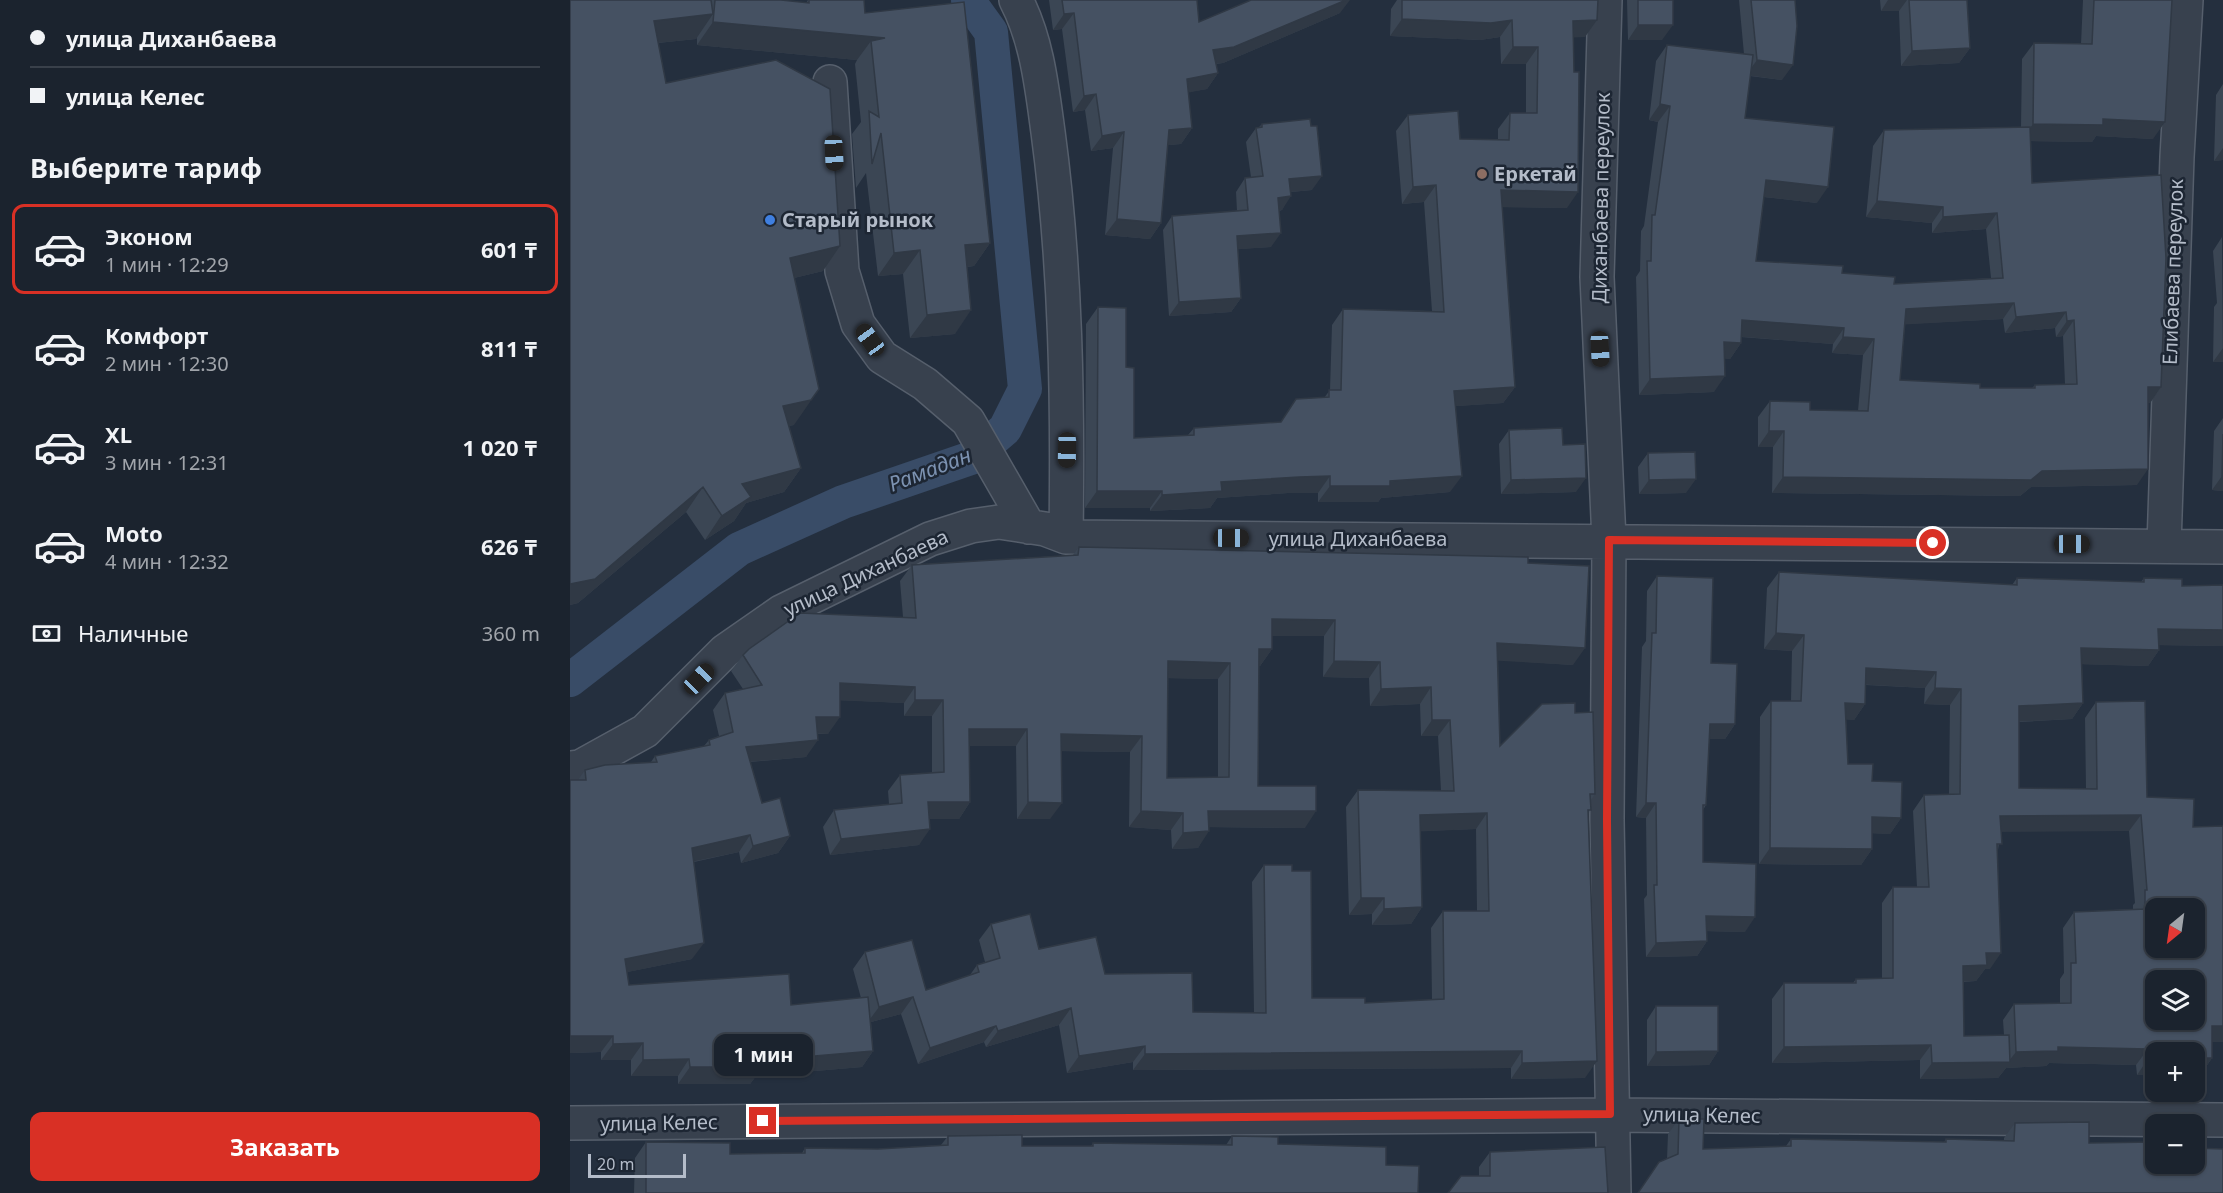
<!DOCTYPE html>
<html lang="ru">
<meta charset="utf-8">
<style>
:root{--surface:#1b232e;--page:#242b36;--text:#f1f3f6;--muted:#a0a4aa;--line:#39404a;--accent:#d93025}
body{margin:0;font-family:"Noto Sans",sans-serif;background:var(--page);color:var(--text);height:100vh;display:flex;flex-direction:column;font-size:22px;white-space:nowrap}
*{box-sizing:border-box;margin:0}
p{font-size:20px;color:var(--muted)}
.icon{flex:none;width:33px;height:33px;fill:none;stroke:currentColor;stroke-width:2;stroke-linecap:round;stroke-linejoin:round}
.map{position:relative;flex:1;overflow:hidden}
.panel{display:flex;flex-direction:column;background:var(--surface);width:570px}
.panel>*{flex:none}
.hud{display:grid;align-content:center;height:132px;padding:0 30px;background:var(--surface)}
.needle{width:39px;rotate:209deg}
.fabs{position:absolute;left:1575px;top:898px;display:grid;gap:12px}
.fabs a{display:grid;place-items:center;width:60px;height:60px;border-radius:12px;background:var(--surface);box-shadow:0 2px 4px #0004,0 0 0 2px var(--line);font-size:30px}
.scale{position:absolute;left:18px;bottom:15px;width:98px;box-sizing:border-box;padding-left:6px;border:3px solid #b4bcc9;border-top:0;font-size:16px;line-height:21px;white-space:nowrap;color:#b4bcc9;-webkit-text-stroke:4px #1d2633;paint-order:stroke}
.end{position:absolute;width:27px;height:27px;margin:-14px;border:8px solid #d93025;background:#fff;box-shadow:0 0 0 3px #fff}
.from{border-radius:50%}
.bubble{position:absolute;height:42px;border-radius:12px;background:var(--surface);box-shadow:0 2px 4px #0004,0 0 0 2px var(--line);font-size:20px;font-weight:700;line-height:42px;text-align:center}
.car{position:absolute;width:18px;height:36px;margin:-18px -9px;border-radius:8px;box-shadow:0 0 4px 2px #0007;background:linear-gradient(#222 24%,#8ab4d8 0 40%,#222 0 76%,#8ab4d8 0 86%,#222 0)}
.hud b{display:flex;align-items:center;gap:21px;height:57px;font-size:22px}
.hud b+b{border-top:2px solid var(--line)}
.hud i{width:15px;height:15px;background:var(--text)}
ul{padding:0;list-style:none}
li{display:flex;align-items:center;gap:18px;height:90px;margin:0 12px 9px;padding:0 18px;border:3px solid transparent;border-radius:12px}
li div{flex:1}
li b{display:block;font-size:22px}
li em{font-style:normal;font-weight:700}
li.current{border-color:var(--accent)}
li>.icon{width:54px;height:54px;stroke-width:1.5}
h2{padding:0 30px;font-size:27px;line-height:72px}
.pay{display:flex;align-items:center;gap:15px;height:66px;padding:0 30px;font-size:22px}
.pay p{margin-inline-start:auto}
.primary-button{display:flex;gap:12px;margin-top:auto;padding:12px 30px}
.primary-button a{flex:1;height:69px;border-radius:12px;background:var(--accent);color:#fff;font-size:24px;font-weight:700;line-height:69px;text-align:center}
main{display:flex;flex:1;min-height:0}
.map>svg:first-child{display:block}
</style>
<main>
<section class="panel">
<div class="hud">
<b><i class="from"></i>улица Диханбаева</b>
<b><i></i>улица Келес</b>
</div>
<h2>Выберите тариф</h2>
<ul>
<li class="current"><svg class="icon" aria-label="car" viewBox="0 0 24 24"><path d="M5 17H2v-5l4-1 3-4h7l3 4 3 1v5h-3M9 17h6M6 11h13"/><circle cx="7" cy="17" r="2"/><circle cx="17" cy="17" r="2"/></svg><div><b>Эконом</b><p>1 мин · 12:29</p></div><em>601 ₸</em></li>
<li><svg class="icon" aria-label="car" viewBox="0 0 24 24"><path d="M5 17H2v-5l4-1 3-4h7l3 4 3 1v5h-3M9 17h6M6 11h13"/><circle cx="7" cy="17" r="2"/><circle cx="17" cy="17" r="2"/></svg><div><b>Комфорт</b><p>2 мин · 12:30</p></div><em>811 ₸</em></li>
<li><svg class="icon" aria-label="car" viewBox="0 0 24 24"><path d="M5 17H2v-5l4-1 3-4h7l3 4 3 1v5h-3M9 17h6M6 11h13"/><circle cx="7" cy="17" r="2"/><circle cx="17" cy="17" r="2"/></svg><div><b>XL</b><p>3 мин · 12:31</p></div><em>1 020 ₸</em></li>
<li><svg class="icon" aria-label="car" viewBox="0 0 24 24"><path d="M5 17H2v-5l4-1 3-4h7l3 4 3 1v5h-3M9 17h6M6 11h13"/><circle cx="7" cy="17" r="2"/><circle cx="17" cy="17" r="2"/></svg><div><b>Moto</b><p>4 мин · 12:32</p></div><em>626 ₸</em></li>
</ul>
<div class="pay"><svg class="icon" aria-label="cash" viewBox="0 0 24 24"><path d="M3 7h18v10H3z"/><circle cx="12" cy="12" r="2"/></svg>Наличные<p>360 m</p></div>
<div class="primary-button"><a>Заказать</a></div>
</section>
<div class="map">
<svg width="1653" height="1193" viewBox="0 0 1653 1193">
<rect width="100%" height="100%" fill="#242f3e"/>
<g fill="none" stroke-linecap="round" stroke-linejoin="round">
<!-- canal -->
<path stroke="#394c67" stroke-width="34" d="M0 680 169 549 273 502 401 458 435 429 455 389 421 32 398 0"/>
<!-- minor casing -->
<g stroke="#565f6c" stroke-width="36">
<path id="minor" d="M446 0C467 40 472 88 478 132 496 266 498 402 496 537
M1035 0 1027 277 1039 540 1037 820 1044 1193
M260 82 272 271 288 324 312 357 355 384 398 421 459 527
M1594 545 1607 157 1616 0
M0 768 10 767 75 731 155 651 211 612 360 539 401 526 429 522 475 529 496 537 1653 547
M0 1123 1040 1115 1653 1120"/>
</g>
<!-- minor -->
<use href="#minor" stroke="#38414e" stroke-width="33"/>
</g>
<!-- wall -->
<path fill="#3b4654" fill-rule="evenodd" d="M0 0H211L236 3 238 0H294L295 13 420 243 404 266 397 267 385 334 340 338 333 274 308 276 296 173 286 188 282 134 291 122 285 64 287 60 127 45V37L126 39 88 43 96 83 253 271 224 278V425L218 426 231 468 214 492 176 503 164 521 135 540 116 512 8 603 0 605Z
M479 0H627L629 22 770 13 653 63 646 64 648 73 637 89 618 92 622 128 611 144 598 145 591 223 580 239 535 235 543 148 521 151 515 110 503 112 492 29 483 30Z
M827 0H1028L1015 37H1003L997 208 932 207 945 387 933 403 886 406 880 492 811 498 808 502H748V493H718L647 498 640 508 580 511V508H515L516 324 528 307 556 367 564 438 618 435 624 428 711 422 726 399 754 398 760 390 762 325 773 309 862 311 854 202 832 204 826 131 838 115 890 139 928 140V129L940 113H956V64H931L930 37 910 40 820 36 821 9Z
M1057 0H1103L1092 40H1058Z
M1169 0H1225L1212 80 1180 76 1175 118 1247 203 1194 197 1186 261 1272 273 1324 284 1421 278 1416 229 1362 233V223L1296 217 1303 146 1314 130 1451 127 1452 59 1464 43 1511 44 1513 0H1602L1583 139 1526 136 1522 142 1461 141 1462 183 1591 387 1580 403H1578L1567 485 1461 487 1450 496 1202 493 1203 447H1188V417L1200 401 1240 410 1288 411 1293 355 1262 353 1263 344 1171 337V343L1160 359 1154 358 1144 392 1069 395 1066 277 1070 271 1071 231 1074 226 1088 122 1079 120 1086 61 1097 45 1174 54ZM1433 319 1435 333 1485 328 1486 337 1493 336 1495 384 1465 385 1462 388H1410L1330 380 1335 324Z
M1310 0H1397L1400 48 1389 63 1331 66 1329 11H1311Z
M1653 84V160L1644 161 1646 95Z
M692 124 742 190 721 192 712 210 709 211 701 247 668 249 671 298 661 312 599 316 593 230 602 216 667 211 666 192 675 178 681 177 676 142 686 128 689 127Z
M1652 237 1653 362H1643L1644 307 1647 303 1643 251Z
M1653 418V491L1642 490 1644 431Z
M939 430 993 445 1006 492 931 494 929 444Z
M1078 453 1116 493 1069 494 1068 467Z
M509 547 958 563 1003 665 928 660 930 746 1005 713 1025 794 1021 800 1019 813 1015 1078 941 1079V1068L563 1070V1062L497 1073 489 1025 416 1047 414 1042 348 1064 331 1014 301 1022 303 1051 292 1067 186 1076 180 1084H108V1076H61V1060H31V1052L0 1053V780H8L15 770 81 762 85 756 134 746 139 740 149 736 143 710 155 693 173 689 161 671 173 655 333 617 330 581 342 565 503 555ZM702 636H754L753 677 799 678 800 706 850 704 851 736H868L871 791 788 790 776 807 779 915 802 914V925L841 924 852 907 850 831 906 829 907 911H873L861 928 862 1000 795 1003 742 998 722 871 694 865 682 882 684 1013 623 1012 535 974 469 949 421 924 409 940 415 962 407 965 400 975 356 990 295 952 283 969 291 998 221 1005 59 985 57 972 122 959 124 862 169 852 171 863 208 853 220 836 192 803 180 762 236 757 247 734H258L270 700 334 703V716H362V773L330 775 318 791 319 804 264 810 253 827 260 855 349 845 360 819H389L400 802 399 746H446L447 819H480L491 751 560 752 559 827 601 830 602 849 628 848 639 827 735 828 688 786 689 666H690L702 649ZM598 678 648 679V777L597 778Z
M1209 572 1442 585 1447 578 1571 582 1574 578 1612 586 1653 585V646L1589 645V650L1578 666 1512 664 1513 703 1502 719 1449 722V788L1516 789 1515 718 1526 702 1577 797 1623 827 1653 826V1042H1642V1058L1631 1074 1586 1053V1075H1567L1566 1065 1479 1063 1476 1066 1436 1068 1428 1078 1350 1079V1060L1202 1063V999L1214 983H1283L1286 979H1312V903L1323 887H1347L1343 811 1354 795 1379 794 1380 705 1354 704 1355 688 1296 685 1295 704 1284 720 1276 719 1278 764 1302 781 1331 818 1320 834 1302 833V849L1291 865 1189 864 1190 717 1201 701H1221L1222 651 1194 649 1197 588ZM1431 831H1559L1565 903 1563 905V909L1504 912 1493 928 1494 973 1490 979V1003L1444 1004 1433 1020 1434 1035 1394 1036 1393 982 1406 981 1415 969H1420L1428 850Z
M1087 576 1141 663 1165 724 1155 739H1139L1136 805 1133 810V862L1175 932 1136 931 1137 941 1127 956 1076 957 1074 899 1077 895 1076 818 1066 817 1072 647 1076 641 1077 591Z
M1086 1006 1148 1051 1139 1065 1077 1066V1020Z
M1109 1119 1133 1149 1216 1146 1221 1139 1374 1142 1376 1139 1434 1141V1138L1445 1123 1519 1143 1586 1164 1097 1159 1098 1134Z
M378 1136 452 1146H521L523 1143 656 1145 662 1136 708 1144 816 1165 848 1193H64L65 1158 76 1142 160 1154 232 1153 235 1148 308 1149 371 1145Z
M920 1152 1038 1193 909 1176V1167Z"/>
<!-- shaded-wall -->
<path fill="#303945" d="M776 0H780L770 13 653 63 632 65 643 50Z
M1318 0H1337L1329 11H1311Z
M504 13 492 29 483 30 494 14Z
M143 14 126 39 67 45 84 21Z
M832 19 942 20 930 37 910 40 820 36Z
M1027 20 1015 37 991 38 1003 21Z
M143 22 315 38 301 41 287 60 127 45Z
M1068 25H1103L1092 40H1058Z
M943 47H968L956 64H931Z
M1400 48 1389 63 1331 66 1342 51Z
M1187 60 1223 65 1212 80 1176 75Z
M648 73 637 89 606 95 617 79Z
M526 94 515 110 503 112 514 96Z
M1090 104 1100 106 1088 122 1079 120Z
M1533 119 1595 122 1583 139 1526 136 1522 142 1451 141 1463 124Z
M622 128 611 144 588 146 599 130Z
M554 132 543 148 521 151 532 136Z
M1653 148V160L1644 161Z
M752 176 742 190 709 193 719 179Z
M1196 180 1258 187 1247 203 1185 196Z
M866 185 854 202 832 204 843 187Z
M931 190 1008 192 997 208 919 207Z
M721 196 712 210 698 212 708 198Z
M1307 201 1373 207 1362 223 1296 217Z
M1427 213 1416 229 1362 233 1373 217Z
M547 219 591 223 580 239 535 235Z
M711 233 701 247 657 250 667 236Z
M420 243 404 266 379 269 395 245Z
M270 246 253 271 203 283 220 258Z
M350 250 333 274 308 276 324 253Z
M671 298 661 312 599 316 609 302Z
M1444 303 1433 319 1325 325 1336 309Z
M401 310 385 334 340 338 357 315Z
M1496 312 1485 328 1435 333 1446 317Z
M1172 320 1274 328 1263 344 1161 336Z
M1504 320 1493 336 1486 337 1497 321Z
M1273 337 1304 339 1293 355 1262 353Z
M1154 342 1171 343 1160 359 1143 358Z
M1653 348V362H1643Z
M1155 376 1144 392 1069 395 1080 379Z
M945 387 933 403 873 407 884 391Z
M1578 387H1591L1580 403H1567Z
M249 389 224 425 196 430 213 406Z
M1199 431H1214L1203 447H1188Z
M231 468 214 492 176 503 164 521 135 540 172 484Z
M1578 469 1567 485 1461 487 1450 496 1202 493 1213 477Z
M760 476 748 493H718L647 498 640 508 580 511 592 495 651 482 729 477Z
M892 476 880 492 811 498 808 502H748L760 486Z
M1652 476H1653V491L1642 490Z
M1016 478 1006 492 931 494 941 480Z
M1126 479 1116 493 1069 494 1079 480Z
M133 487 116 512 8 603 0 605V584Z
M527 491H592L580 508H515Z
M702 619 765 620 754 636H691Z
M1588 629 1653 630V646L1577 645Z
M1206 633 1234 635 1222 651 1194 649Z
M927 643 1015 648 1003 665 915 660Z
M1511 648 1589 650 1578 666 1500 664Z
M689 649H702L690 666H678Z
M598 661 660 663 648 679 586 678Z
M764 661 810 662 799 678 753 677Z
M1296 668 1366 672 1355 688 1285 684Z
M270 683 345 687 334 703 259 700Z
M861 687 850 704 800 706 811 689Z
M1365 688 1391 689 1380 705 1354 704Z
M345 700H373L362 716H334Z
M1275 703 1295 704 1284 720 1264 719Z
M1513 703 1502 719 1438 722 1449 706Z
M246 717H270L258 734 234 733Z
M862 720H880L868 736H851Z
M1140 724H1165L1155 739H1130Z
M399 729H457L446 746H388Z
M491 734 572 736 560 752 479 751Z
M248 740 236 757 164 763 176 747Z
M358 802H400L389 819H346Z
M458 802 492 803 480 819H447Z
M1076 803H1086L1076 818 1066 817Z
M571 811 613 813 601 830 559 827Z
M638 811H746L735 828 626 827Z
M917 813 906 829 838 832 850 815Z
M1571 815 1559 831 1419 832 1430 816Z
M1302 817 1331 818 1320 834 1290 833Z
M360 829 349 845 260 855 271 839Z
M639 831 628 848 602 849 613 833Z
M180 835 169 852 111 864 122 848Z
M220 836 208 853 171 863 183 846Z
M1200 848 1302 849 1291 865 1189 864Z
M791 898H814L802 914 779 915Z
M852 907 841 924 802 925 814 909Z
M1136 916 1185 917 1175 932 1126 931Z
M1137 941 1127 956 1076 957 1086 943Z
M134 943 122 959 43 975 55 959Z
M1416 953H1431L1420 969H1415L1406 981 1382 982 1393 966Z
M343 997 331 1014 297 1023 309 1007Z
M501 1008 489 1025 416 1047 428 1031Z
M426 1026 414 1042 348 1064 360 1048Z
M1642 1026H1653V1042H1630Z
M0 1036H43L31 1052 0 1053Z
M73 1043 61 1060H31L43 1044Z
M1361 1045 1350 1060 1202 1063 1214 1047Z
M575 1046 563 1062 497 1073 509 1056Z
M1488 1047 1578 1049 1566 1065 1479 1063 1476 1066 1436 1068 1428 1078 1350 1079 1362 1063 1438 1062 1446 1052Z
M303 1051 292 1067 186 1076 180 1084H108L120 1067Z
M952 1051 941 1068 563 1070 575 1054Z
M1148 1051 1139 1065 1077 1066 1086 1052Z
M1624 1058H1642L1631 1074H1624Z
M119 1059 108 1076H61L73 1060Z
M1578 1059H1586V1075H1567Z
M1027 1061 1015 1078 941 1079 952 1063Z"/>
<!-- building -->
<path fill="#455162" stroke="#303945" stroke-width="1.5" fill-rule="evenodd" d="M0 0H141L143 14 84 21 96 83 206 60 260 89 270 246 220 258 249 389 241 400 213 406 231 468 172 484 181 497 152 516 133 487 25 579 0 584Z
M145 0H211L239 3V0H294L295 13 394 2 420 243 395 245 401 310 357 315 350 250 324 253 311 133 302 164 299 111 309 117 301 41 315 38 143 22Z
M492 0H627L629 22 681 0H776L664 47 643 50 648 73 617 79 622 128 599 130 591 223 547 219 554 132 532 136 526 94 514 96 504 13 494 14Z
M832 0H1028L1027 20 1003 21 1004 72H1009L1008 192 931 190 945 387 884 391 892 476 820 481V486H760V476L729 477 651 482 652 491 592 495V491H527L528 307 556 308V367L564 368V438L624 435V428L711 422 726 399 759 397V390H771L773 309 874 312 866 185 843 187 838 115 888 111 890 139 939 140 940 113H967L968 47H943L942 20 921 23 832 19Z
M1068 0H1103V25H1068Z
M1181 0H1225L1227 26 1223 65 1187 60Z
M1339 0H1397L1400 48 1342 51Z
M1524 0H1602L1595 122 1533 119V125L1463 124 1464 43 1522 44Z
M1097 45 1183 55 1175 118 1264 127 1258 187 1196 180 1186 261 1273 266 1272 273 1325 277 1324 284 1433 278 1427 213 1373 217V207L1307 201 1314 130 1460 127 1462 183 1591 175 1596 258 1591 387H1578V469L1472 471 1461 480 1213 477 1214 431H1199L1200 401 1240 402V410L1298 411 1304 339 1273 337 1274 328 1172 320 1171 343 1154 342 1155 376 1080 379 1077 261H1081L1082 215H1085L1100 106 1090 104ZM1444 303 1446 317 1496 312 1497 321 1504 320 1507 384 1465 385V388H1410V384L1330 380 1336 309Z
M740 119 741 126H747L752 176 719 179 721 196 708 198 711 233 667 236 671 298 609 302 602 216 678 210 675 178 693 176 686 128 692 127V124Z
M992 428 993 445 1015 444 1016 478 941 480 939 430Z
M1653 434V476H1652Z
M1125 452 1126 479 1079 480 1078 453Z
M509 547 958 557V563L1019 566 1015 648 927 643 930 746 972 704 1005 703V713L1023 712 1025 794H1020L1021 810H1018L1027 1061 952 1063V1051L575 1054V1046L509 1056 501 1008 428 1031 426 1026 360 1048 343 997 309 1007 295 952 342 940 356 990 409 972 407 965 430 958 421 924 460 914 469 949 526 937 535 974 622 973 623 1012 696 1013 694 865H722V871H741L742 998H795V1003L874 999 873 911H919L917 813 850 815 852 907 814 909V898H791L788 790 884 791 880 720H862L861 687 811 689 810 662 764 661 765 620 702 619V649H689L688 786H746V811H638L639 831 613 833V813L571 811 572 736 491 734 492 803 458 802 457 729H399L400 802H358L360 829 271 839 264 810 332 803 330 775 374 772 373 700H345V687L270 683V717H246L248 740 176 747 192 803 210 798 220 836 183 846 180 835 122 848 134 943 55 959 59 985 219 974 221 1005 298 997 303 1051 198 1060 191 1067H120L119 1059 73 1060V1043L43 1044V1036H0V780H16L15 770 35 765 87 762 85 756 140 745 139 740 163 732 155 693 192 685 173 655 179 649 230 613 346 618 342 565 508 555ZM598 661 660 663 659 777 597 778Z
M1209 572 1447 585V578L1574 582V578L1612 579V586L1653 585V630L1588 629 1589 650 1511 648 1513 703 1449 706V788L1527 789 1526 702 1575 701 1577 797 1624 799 1623 827 1653 826V1026H1642V1058H1624V1053H1586V1059H1578V1049L1488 1047V1051L1446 1052 1444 1004 1501 1003V963H1506L1504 912 1575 909V890H1577L1571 815 1430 816 1432 844H1427L1431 953H1416L1417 965 1393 966 1394 1036 1439 1035 1440 1062 1362 1063 1361 1045 1214 1047V983H1286V979L1323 978V887H1359L1354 795 1390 794 1391 689 1365 688 1366 672 1296 668 1295 704 1275 703 1278 764H1303L1302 781 1332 782 1331 818 1302 817V849L1200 848 1201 701H1231L1234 635 1206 633ZM1586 909H1624V948H1586ZM1586 981H1624V1020H1586Z
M1087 576 1143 578 1141 663 1167 664 1165 724H1140L1136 805H1133V862L1186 864 1185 917 1136 916 1137 941 1086 943 1084 885H1087L1086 803H1076L1082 633H1086Z
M1086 1006H1148V1051L1086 1052Z
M1109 1119H1134L1133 1149 1221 1146V1139L1376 1142V1139L1444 1141 1445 1123 1519 1122V1143L1586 1142V1164H1624V1148L1653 1149V1193H1068L1089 1162 1108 1154Z
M452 1135V1146H523V1143L662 1145V1136L708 1137V1144L816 1147V1165L849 1166 848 1193H76V1142L160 1143V1154L235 1153V1148L308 1149 378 1145V1136Z
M1035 1147 1038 1193H878L891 1176H920V1152Z"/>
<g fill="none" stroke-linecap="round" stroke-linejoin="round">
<!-- route -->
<path stroke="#d93025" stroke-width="8" d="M193 1121 1040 1114 1037 820 1039 540 1363 543"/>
</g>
<!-- markers -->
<circle fill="#8d6e63" stroke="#1d2633" stroke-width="2" cx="912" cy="174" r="6"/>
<circle fill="#3f7fe0" stroke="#1d2633" stroke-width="2" cx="200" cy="220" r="6"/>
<g text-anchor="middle" stroke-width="5" stroke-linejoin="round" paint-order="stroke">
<!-- poi labels -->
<g font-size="20" font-weight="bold" fill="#b4bcc9" stroke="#1d2633" text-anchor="start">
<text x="924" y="181">Еркетай</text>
<text x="212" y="227">Старый рынок</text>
</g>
<!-- street labels -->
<g font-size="20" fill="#b4bcc9" stroke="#1d2633">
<text transform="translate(1031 198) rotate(-89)" y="7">Диханбаева переулок</text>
<text transform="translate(1603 272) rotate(-88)" y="7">Елибаева переулок</text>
<text x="788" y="546">улица Диханбаева</text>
<text transform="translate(296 573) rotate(-25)" y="7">улица Диханбаева</text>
<text transform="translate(1132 1115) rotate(1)" y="7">улица Келес</text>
<text transform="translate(89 1123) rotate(-1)" y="7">улица Келес</text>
</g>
<!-- water labels -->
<g font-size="21" font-style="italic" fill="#7c92b1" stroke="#1d2633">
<text transform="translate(360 470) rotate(-21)" y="7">Рамадан</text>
</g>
</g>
</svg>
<div class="fabs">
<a><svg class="needle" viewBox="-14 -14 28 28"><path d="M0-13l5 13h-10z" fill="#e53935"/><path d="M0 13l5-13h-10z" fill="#a0a4aa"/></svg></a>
<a><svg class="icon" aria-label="layers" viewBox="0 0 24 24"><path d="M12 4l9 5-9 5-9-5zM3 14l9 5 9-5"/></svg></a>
<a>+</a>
<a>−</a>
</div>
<div class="scale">20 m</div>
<i class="end from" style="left:1363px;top:543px"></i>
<i class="end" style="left:193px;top:1121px"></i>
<div class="bubble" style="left:144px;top:1034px;width:99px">1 мин</div>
<i class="car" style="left:264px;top:153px;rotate:177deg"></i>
<i class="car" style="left:300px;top:340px;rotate:324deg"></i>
<i class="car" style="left:1030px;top:349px;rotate:177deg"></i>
<i class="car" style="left:497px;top:450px;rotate:181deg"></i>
<i class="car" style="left:661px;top:538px;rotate:90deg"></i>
<i class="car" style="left:1502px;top:544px;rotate:90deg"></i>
<i class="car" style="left:129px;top:679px;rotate:44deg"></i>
</div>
</main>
